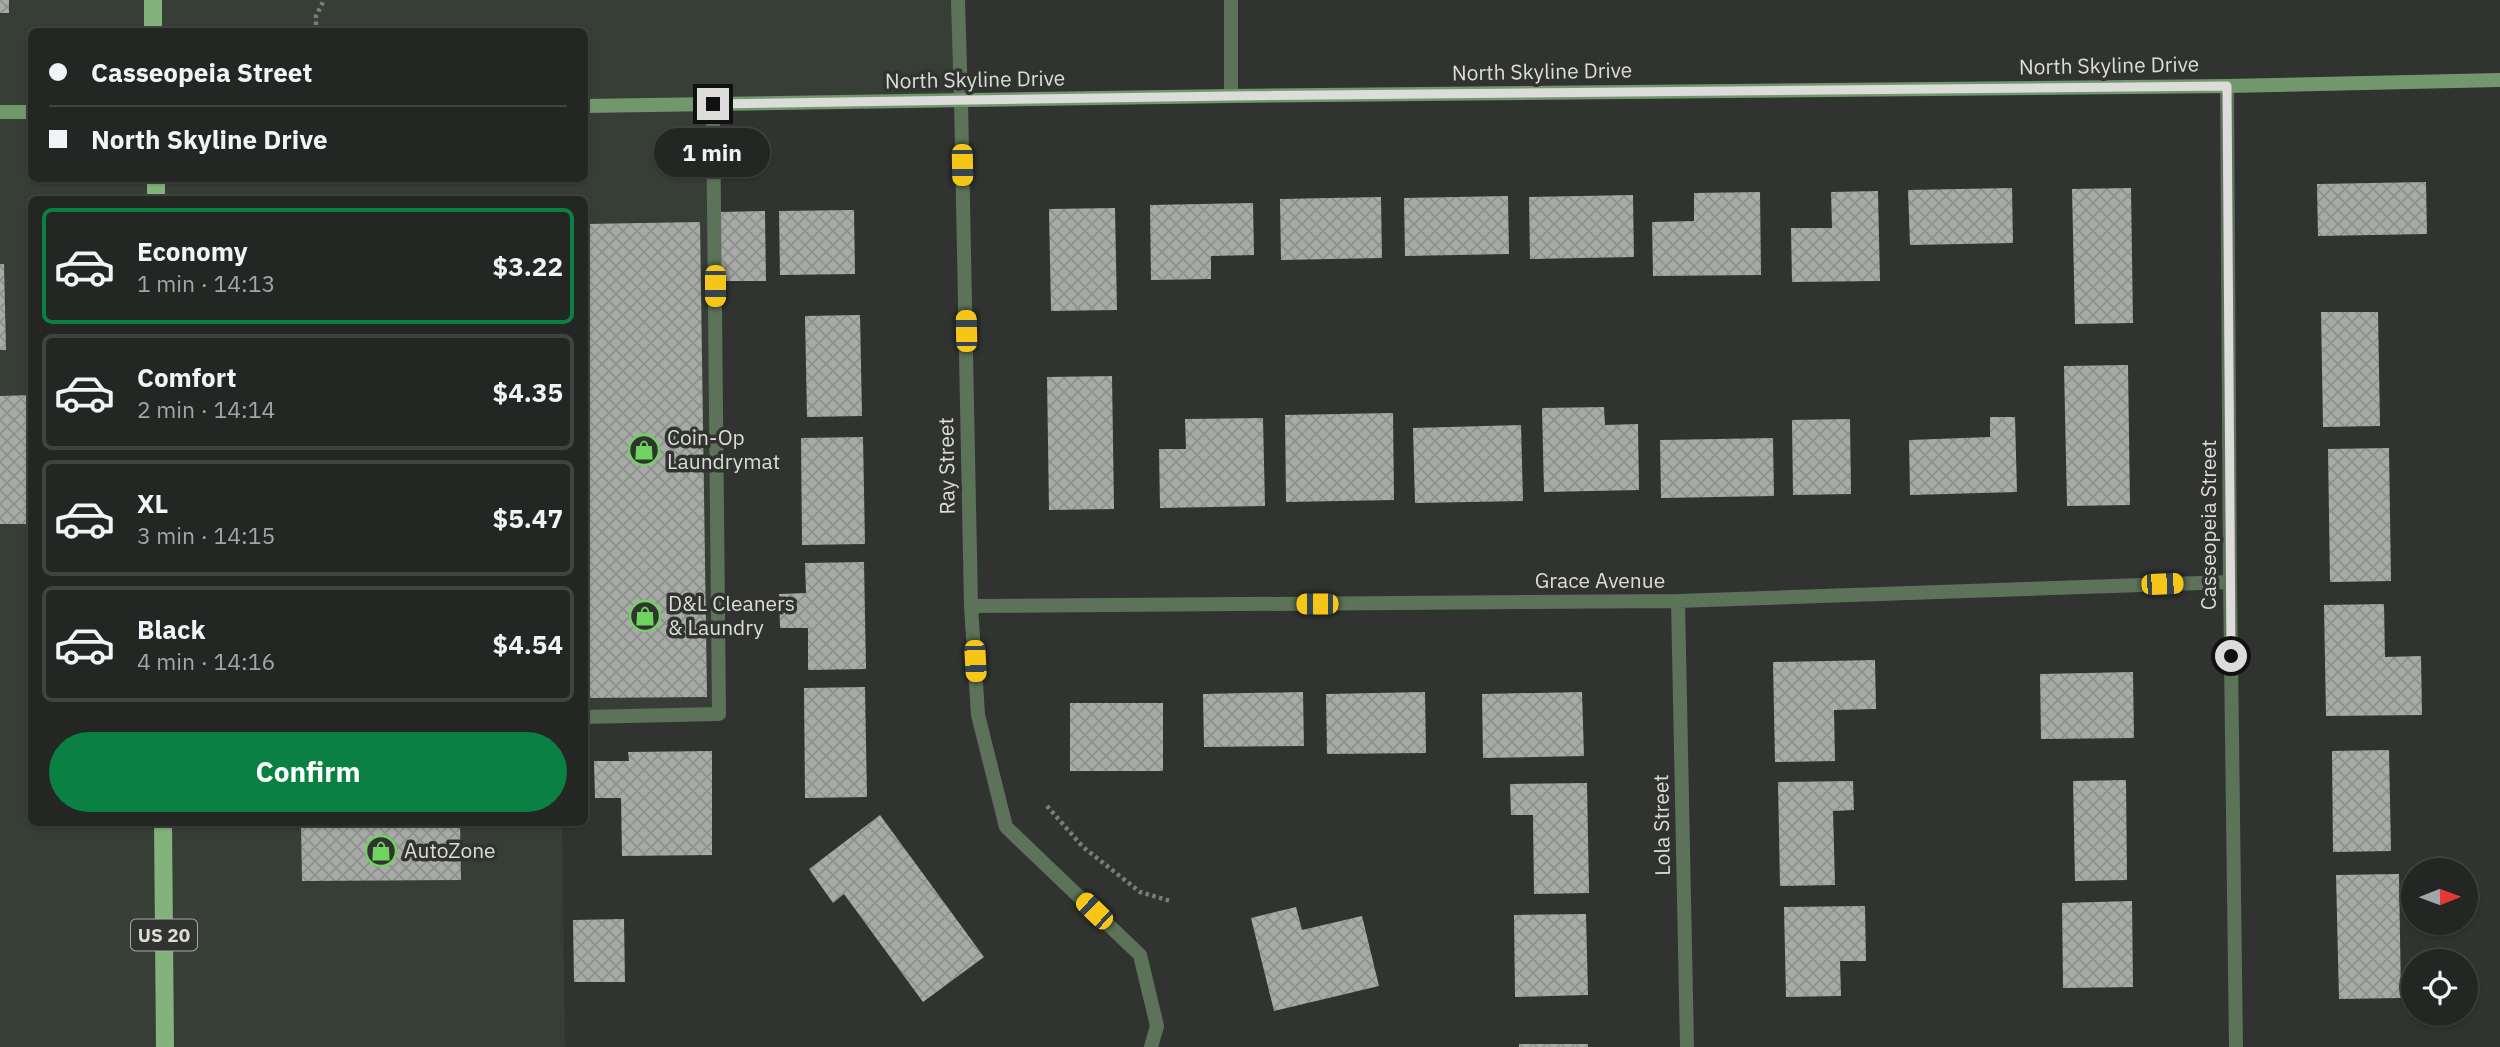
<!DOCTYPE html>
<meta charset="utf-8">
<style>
:root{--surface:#242624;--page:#2c2e2c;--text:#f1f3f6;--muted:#a3a5a6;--line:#414341;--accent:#0b8043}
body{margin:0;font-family:"IBM Plex Sans",sans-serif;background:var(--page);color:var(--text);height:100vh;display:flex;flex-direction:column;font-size:26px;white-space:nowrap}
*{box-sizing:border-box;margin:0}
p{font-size:23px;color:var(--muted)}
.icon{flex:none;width:38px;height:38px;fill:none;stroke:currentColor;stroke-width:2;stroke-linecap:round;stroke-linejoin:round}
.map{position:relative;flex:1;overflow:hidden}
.drawer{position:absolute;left:28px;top:196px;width:560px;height:630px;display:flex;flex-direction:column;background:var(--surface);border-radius:10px;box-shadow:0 2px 5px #0004,0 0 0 2px var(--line)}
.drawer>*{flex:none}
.guide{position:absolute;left:28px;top:28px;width:560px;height:154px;border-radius:10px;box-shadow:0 2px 5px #0004,0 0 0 2px var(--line);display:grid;align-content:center;height:154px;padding:0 21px;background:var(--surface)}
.needle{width:46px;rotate:89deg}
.fabs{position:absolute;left:2401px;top:858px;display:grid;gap:14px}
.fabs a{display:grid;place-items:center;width:77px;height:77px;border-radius:50%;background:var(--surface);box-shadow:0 2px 5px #0004,0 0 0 2px var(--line);font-size:35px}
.end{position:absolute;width:32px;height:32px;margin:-16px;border:9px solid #dcdddb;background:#111;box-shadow:0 0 0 4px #111}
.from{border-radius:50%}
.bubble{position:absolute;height:49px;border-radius:24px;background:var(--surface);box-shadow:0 2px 5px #0004,0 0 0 2px var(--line);font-size:23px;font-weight:700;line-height:49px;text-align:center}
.car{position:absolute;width:21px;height:42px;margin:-21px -10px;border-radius:9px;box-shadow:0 0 5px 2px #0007;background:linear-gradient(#f5c518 24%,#345 0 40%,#f5c518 0 76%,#345 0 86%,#f5c518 0)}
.guide b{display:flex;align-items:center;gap:24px;height:66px;font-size:26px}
.guide b+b{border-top:2px solid var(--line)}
.guide i{width:18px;height:18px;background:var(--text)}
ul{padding:12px 0 0;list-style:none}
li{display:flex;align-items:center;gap:21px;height:116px;margin:0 14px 10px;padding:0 7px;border:4px solid var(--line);border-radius:10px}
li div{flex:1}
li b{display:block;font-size:26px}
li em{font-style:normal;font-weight:700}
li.selected{border-color:var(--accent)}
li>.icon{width:63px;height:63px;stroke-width:1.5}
.primary-button{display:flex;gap:14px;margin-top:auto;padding:14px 21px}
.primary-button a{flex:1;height:80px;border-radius:42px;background:var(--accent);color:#fff;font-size:28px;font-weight:700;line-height:80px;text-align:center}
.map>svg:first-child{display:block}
</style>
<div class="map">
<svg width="2500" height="1047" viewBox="0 0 2500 1047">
<defs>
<pattern id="building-cross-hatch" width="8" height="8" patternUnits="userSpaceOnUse" patternTransform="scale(1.75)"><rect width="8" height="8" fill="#a7aaa7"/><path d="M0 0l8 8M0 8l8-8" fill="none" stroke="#8e908e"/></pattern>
</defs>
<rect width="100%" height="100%" fill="#303330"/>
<!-- built -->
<path fill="#373e36" d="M0 0H958L961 101 714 104 719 714 585 717 584 200H32V822L562 823 565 1047H0V114L31 113 32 178H584V32H32L31 111H0Z"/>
<!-- building -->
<path fill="url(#building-cross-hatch)" d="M0 0H9V13H0Z
M2426 182 2427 234 2318 236 2317 184Z
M2012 188 2013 243 1910 245 1908 190Z
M2131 188 2133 323 2075 324 2072 189Z
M1878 191 1880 281 1792 282 1791 228H1832L1831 192Z
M1760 192 1761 275 1653 276 1652 222 1694 221V193Z
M1633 195 1634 257 1530 259 1529 197Z
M1508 196 1509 254 1405 256 1404 198Z
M1381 197 1382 258 1281 260 1280 199Z
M1253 203 1254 255 1211 256V279L1151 280 1150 205Z
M1115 208 1117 310 1051 311 1049 209Z
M854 210 855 274 780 275 779 211Z
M765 211 766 281H720L719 212Z
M700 222 707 697 584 698V224Z
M0 264H4L6 350H0Z
M2321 312H2378L2380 426 2323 427Z
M860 315 862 416 807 417 805 316Z
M2128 365 2130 505 2067 506 2064 366Z
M1112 376 1114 509 1049 510 1047 377Z
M32 395V524H0V396Z
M1604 407 1605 425 1638 424 1639 490 1544 492 1542 408Z
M1393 413 1394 500 1286 502 1285 415Z
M1990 417H2015L2017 492 1910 495 1909 440 1990 437Z
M1263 418 1265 506 1160 508 1159 449H1186L1185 419Z
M1850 419 1851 494 1793 495 1792 420Z
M1521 425 1523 501 1415 503 1413 428Z
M863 437 865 544 802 545 801 438Z
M1773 438 1774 496 1661 498 1660 440Z
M2389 448 2391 581 2330 582 2328 449Z
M864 562 866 669 808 670V628H780L779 594 806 593 805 563Z
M2384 604 2385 657 2421 656 2422 715 2326 716 2324 605Z
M1875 660 1876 709 1834 710 1835 761 1775 762 1773 662Z
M2133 672 2134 738 2041 739 2040 674Z
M865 687 867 797 805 798 804 688Z
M1303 692 1304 746 1204 747 1203 694Z
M1425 692 1426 753 1327 754 1326 694Z
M1582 692 1584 756 1483 758 1482 694Z
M1070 703H1163V771H1070Z
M2389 750 2391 851 2333 852 2332 751Z
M712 751V855L622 856 621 798H595L594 761H629L628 752Z
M2126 780 2127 880 2075 881 2073 781Z
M1853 781 1854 810 1833 811 1835 885 1780 886 1778 782Z
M1587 783 1589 893 1534 894 1533 815H1511L1510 784Z
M880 815 984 957 923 1002 844 894 833 903 809 869Z
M301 822H460L461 880 302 881Z
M2399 874 2401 998 2339 999 2336 875Z
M2132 901 2133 987 2063 988 2062 903Z
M1865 906 1866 961H1840L1841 996 1786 997 1784 907Z
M1296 907 1302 930 1362 916 1379 986 1274 1011 1251 918Z
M1586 914 1588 995 1515 997 1514 915Z
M624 919 625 982H574L573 920Z
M1519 1044H1588V1047H1519Z"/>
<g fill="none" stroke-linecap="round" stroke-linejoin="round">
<!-- path -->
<path stroke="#7b7d7a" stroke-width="4.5" stroke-dasharray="3.5 3.5" stroke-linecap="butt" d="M316 32V16L324 0
M1047 806 1083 847 1140 892 1170 901"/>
<!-- service -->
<path stroke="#5c7359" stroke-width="14" d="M958 0 961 101
M584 717 719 714 713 105"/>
<!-- minor -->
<path stroke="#5c7359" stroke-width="14" d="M1231 0V96
M2227 86 2230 582 2236 1047
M961 101 971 606 978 715 1006 827 1140 955 1157 1026 1151 1047
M1678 601 1687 1047
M971 606 1678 601 2230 582"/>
<!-- secondary -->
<path stroke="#73976d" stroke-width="14" d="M584 106 1231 96 2227 86 2500 80
M0 112H32"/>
<!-- primary -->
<path stroke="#84b27c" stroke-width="18" d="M153 0V32
M156 178V200
M163 822 165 1047"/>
</g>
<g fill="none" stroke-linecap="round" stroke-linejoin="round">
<!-- route -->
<path stroke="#dcdddb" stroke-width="9" d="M713 104 1231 96 2227 86 2231 656"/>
</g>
<!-- icons -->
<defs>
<g id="shop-ring" transform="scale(1.575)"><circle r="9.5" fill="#303330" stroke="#6fd35f" stroke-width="1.5"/><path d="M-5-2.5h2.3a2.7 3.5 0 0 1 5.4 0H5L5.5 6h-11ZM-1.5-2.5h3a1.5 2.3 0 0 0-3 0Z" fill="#6fd35f"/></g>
</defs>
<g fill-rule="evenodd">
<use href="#shop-ring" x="644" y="450"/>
<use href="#shop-ring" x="645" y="616"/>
<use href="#shop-ring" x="381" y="851"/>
</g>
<g text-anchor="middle" stroke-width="7" stroke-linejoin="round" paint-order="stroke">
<!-- shield labels -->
<rect fill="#303330" stroke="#a8aaa8" stroke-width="2" x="131" y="919.5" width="66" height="31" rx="5"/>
<g font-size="19" font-weight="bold" fill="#dcdddb">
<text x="164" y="942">US 20</text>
</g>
<!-- street labels -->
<g font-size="21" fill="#dcdddb" stroke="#303330">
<text transform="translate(2109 66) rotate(-1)" y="7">North Skyline Drive</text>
<text transform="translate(1542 72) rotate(-1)" y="7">North Skyline Drive</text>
<text transform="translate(975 80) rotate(-1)" y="7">North Skyline Drive</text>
<text transform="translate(947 466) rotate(-91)" y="7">Ray Street</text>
<text transform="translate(2209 525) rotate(-90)" y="7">Casseopeia Street</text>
<text x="1600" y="588">Grace Avenue</text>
<text transform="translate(1662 825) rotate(-91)" y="7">Lola Street</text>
</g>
<!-- poi labels -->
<g font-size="21" fill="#dcdddb" stroke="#303330" text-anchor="start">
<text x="667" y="445">Coin-Op<tspan x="667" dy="24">Laundrymat</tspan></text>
<text x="668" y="611">D&amp;L Cleaners<tspan x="668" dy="24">&amp; Laundry</tspan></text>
<text x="404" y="858">AutoZone</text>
</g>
</g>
</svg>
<div class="fabs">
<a><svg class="needle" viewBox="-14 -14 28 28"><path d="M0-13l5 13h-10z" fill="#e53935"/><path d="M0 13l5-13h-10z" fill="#a3a5a6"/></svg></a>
<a><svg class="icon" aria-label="locate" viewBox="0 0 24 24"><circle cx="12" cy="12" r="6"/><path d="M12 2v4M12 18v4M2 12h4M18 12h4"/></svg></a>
</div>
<i class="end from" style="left:2231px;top:656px"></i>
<i class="end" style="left:713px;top:104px"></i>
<div class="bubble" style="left:654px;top:128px;width:116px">1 min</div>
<i class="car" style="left:962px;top:165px;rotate:179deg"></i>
<i class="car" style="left:715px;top:286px;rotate:180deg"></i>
<i class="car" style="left:966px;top:331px;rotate:359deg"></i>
<i class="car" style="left:2162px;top:584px;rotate:88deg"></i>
<i class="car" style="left:1317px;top:604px;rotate:270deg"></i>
<i class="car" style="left:975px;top:661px;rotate:177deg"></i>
<i class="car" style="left:1094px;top:911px;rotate:314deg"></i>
<div class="guide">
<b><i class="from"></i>Casseopeia Street</b>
<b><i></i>North Skyline Drive</b>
</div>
<section class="drawer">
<ul>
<li class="selected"><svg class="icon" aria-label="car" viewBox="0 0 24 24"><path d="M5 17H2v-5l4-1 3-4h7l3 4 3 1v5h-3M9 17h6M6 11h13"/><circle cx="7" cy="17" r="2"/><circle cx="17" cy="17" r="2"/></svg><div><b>Economy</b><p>1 min · 14:13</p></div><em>$3.22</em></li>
<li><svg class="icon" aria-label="car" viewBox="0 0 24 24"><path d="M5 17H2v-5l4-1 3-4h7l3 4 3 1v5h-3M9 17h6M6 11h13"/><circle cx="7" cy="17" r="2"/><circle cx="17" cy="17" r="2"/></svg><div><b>Comfort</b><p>2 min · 14:14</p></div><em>$4.35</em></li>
<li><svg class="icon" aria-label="car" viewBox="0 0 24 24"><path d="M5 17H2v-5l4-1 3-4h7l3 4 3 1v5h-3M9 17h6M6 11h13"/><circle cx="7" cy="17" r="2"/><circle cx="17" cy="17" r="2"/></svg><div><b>XL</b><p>3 min · 14:15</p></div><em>$5.47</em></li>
<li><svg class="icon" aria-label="car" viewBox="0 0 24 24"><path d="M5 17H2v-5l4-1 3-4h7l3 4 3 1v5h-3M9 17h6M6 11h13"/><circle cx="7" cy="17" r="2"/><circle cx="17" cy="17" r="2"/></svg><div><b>Black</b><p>4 min · 14:16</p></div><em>$4.54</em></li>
</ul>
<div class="primary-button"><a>Confirm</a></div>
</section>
</div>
